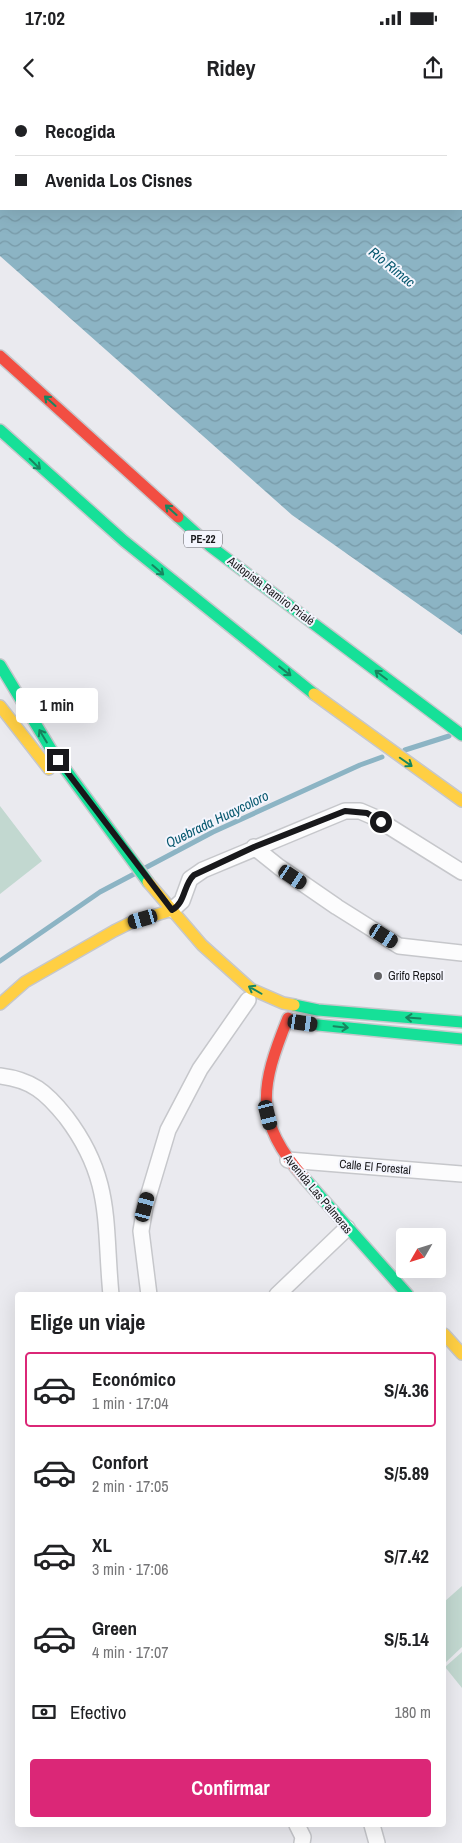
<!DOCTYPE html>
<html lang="es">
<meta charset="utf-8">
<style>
:root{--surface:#fff;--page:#f6f6f6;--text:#202124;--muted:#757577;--line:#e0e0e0;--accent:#db2777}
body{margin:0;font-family:"Archivo Narrow",sans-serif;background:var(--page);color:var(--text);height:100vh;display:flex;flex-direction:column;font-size:19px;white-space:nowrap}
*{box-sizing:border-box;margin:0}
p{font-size:16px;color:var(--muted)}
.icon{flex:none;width:28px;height:28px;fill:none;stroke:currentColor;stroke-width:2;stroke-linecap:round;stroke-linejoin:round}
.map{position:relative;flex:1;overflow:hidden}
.side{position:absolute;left:15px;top:1192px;width:431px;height:535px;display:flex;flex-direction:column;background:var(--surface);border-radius:5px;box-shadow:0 5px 20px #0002}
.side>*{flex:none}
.top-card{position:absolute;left:0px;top:0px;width:462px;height:110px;box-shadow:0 5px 20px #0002;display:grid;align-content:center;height:110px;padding:0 15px;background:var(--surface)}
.needle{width:32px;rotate:231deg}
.controls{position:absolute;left:396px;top:1128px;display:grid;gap:10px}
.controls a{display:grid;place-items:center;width:50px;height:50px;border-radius:5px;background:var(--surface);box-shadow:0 5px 20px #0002;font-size:25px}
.end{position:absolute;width:22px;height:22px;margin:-11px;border:6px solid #18181b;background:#fff;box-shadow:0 0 0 2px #fff}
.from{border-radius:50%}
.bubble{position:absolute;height:35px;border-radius:5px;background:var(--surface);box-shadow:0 5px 20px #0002;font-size:16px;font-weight:700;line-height:35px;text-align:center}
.car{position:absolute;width:15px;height:30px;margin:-15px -8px;border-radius:6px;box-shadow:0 0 4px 1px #0007;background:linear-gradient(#222 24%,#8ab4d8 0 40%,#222 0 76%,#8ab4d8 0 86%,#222 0)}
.top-card b{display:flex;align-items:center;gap:18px;height:48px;font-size:19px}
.top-card b+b{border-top:1px solid var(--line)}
.top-card i{width:12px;height:12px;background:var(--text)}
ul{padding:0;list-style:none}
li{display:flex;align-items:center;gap:15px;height:75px;margin:0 10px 8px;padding:0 5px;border:2px solid transparent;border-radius:5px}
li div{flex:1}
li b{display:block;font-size:19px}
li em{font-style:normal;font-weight:700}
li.current{border-color:var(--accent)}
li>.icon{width:45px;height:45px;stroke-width:1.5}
h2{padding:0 15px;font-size:22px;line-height:60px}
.pay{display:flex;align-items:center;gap:12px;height:55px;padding:0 15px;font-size:19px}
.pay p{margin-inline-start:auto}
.cta{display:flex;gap:10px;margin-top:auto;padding:10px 15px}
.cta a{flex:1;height:58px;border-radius:5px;background:var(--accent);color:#fff;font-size:20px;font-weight:700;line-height:58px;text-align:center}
.status{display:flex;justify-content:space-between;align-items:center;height:35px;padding:0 25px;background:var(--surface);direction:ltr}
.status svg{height:14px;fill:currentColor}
header{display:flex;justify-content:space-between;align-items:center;height:65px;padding:0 15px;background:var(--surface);font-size:22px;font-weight:700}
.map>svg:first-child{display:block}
</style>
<div class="status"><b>17:02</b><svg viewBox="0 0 49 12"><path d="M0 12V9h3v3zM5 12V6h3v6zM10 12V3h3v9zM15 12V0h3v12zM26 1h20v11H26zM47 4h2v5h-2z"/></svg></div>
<header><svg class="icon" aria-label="back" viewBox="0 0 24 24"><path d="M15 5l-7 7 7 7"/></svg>Ridey<svg class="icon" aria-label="share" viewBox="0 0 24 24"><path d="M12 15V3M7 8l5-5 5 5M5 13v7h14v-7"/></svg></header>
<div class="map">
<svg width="462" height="1743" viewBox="0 0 462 1743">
<defs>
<pattern id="water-waves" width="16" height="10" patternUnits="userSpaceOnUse" patternTransform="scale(1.25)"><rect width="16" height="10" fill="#8cb4c4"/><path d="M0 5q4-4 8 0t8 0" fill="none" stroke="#789aa8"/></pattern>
</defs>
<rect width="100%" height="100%" fill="#eaeaef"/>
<!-- park -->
<path fill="#c2d8d0" d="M0 706 42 761 0 794Z
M462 1486V1547L444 1564V1502Z
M462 1552V1588L445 1567Z"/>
<!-- water -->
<path fill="url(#water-waves)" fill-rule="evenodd" d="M0 0H462V535L292 415 0 156ZM1 1H461V109H1Z"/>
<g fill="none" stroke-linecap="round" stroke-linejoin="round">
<!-- stream -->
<path stroke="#8cb4c4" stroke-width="5" d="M405 650 449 636
M145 768 213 732 360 665 382 657
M0 861 100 792 136 773"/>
<!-- street casing -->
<g stroke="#c6c7cb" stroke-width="18">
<path id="street" d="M254 747 279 767 337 807 399 846 462 853
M172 810 182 801 190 779 203 770 345 711H360L374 717 462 772
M0 976C32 980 46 992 66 1017 113 1079 104 1122 111 1195
M288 1060 462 1074
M149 1195 141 1131 145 1107 168 1030 200 969 248 900
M277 1195 347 1128
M297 1725 303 1737 302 1743
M372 1725 377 1743"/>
</g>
<!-- fast casing -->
<g stroke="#c6c7cb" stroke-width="14">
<path id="fast" d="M0 330 124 441 314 594
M178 417 210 446 462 635
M0 565 52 651 148 782
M294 905 318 910 462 922
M318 925 462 939
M305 1079 408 1195"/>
</g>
<!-- slow casing -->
<g stroke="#c6c7cb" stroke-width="14">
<path id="slow" d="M314 594 462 701
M0 606 49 669
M148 782 202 845 251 889 283 903 294 905
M0 904 25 882 114 831 130 823 172 810
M444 1234 462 1254"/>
</g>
<!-- jam casing -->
<g stroke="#c6c7cb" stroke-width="14">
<path id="jam" d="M0 256 178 417
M288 918C260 987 253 1021 305 1079"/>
</g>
<!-- street -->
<use href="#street" stroke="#fcfcfd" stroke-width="15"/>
<!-- fast -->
<use href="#fast" stroke="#16e098" stroke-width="11"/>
<!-- slow -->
<use href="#slow" stroke="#ffcf43" stroke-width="11"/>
<!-- jam -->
<use href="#jam" stroke="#f24e42" stroke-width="11"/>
</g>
<!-- one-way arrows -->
<defs><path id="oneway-shaft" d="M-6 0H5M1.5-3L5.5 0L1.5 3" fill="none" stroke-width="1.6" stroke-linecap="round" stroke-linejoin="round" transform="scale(1.25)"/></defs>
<g stroke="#178660">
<use href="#oneway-shaft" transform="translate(50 301) rotate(-138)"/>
<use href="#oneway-shaft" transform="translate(35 364) rotate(44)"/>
<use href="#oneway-shaft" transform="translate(171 410) rotate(-138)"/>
<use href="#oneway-shaft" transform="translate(158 470) rotate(41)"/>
<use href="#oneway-shaft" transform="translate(285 571) rotate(38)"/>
<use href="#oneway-shaft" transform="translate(381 575) rotate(-143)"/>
<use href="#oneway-shaft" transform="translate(43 636) rotate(-121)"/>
<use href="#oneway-shaft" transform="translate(406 662) rotate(35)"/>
<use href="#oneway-shaft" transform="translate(255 890) rotate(-150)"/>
<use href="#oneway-shaft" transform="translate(413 918) rotate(-176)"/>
<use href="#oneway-shaft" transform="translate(341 927) rotate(6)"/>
</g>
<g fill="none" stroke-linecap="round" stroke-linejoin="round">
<!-- route -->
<path stroke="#18181b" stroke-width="6" d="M58 660 172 810C186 802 183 785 194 775L254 747 345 711 367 713 381 722"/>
</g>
<!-- markers -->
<circle fill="#626265" stroke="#f4f5fd" stroke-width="2" cx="378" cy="876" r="5"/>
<g text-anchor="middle" stroke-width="4" stroke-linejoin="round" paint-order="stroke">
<!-- shield labels -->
<rect fill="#f4f5fd" stroke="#5a5a5f" stroke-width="1" x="184" y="430.5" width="38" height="17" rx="4"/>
<g font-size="11" font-weight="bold" fill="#18181b">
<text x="203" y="443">PE-22</text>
</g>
<!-- street labels -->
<g font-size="12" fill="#18181b" stroke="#f4f5fd">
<text transform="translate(271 491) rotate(37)" y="4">Autopista Ramiro Prialé</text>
<text transform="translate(375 1067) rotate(5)" y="4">Calle El Forestal</text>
<text transform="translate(318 1094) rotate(50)" y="4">Avenida Las Palmeras</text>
</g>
<!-- poi labels -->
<g font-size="12" fill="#18181b" stroke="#f4f5fd" text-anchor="start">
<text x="388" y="880">Grifo Repsol</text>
</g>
<!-- water labels -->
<g font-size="14" font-style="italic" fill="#07586f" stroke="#f4f5fd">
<text transform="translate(392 167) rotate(39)" y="5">Río Rímac</text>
<text transform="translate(217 719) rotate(-26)" y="5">Quebrada Huaycoloro</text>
</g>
</g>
</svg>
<div class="controls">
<a><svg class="needle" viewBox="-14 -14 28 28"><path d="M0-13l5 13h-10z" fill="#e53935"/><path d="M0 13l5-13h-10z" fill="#757577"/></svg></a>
</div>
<i class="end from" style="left:381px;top:722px"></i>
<i class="end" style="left:58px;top:660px"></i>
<div class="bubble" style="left:16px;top:588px;width:82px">1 min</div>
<i class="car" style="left:293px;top:777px;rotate:124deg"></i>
<i class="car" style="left:143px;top:819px;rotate:254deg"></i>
<i class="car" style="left:384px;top:836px;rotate:122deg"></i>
<i class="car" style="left:303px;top:923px;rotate:98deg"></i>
<i class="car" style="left:268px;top:1015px;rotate:166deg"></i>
<i class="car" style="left:145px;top:1107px;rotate:15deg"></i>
<div class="top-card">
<b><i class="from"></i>Recogida</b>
<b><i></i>Avenida Los Cisnes</b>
</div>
<section class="side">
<h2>Elige un viaje</h2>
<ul>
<li class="current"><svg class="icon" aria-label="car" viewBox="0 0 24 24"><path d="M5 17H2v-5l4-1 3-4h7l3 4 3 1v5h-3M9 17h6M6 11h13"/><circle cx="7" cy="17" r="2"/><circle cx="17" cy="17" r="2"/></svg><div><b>Económico</b><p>1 min · 17:04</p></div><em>S/4.36</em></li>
<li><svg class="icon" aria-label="car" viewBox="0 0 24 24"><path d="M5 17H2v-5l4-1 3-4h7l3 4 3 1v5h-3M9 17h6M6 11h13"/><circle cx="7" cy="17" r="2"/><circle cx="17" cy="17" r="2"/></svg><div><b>Confort</b><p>2 min · 17:05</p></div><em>S/5.89</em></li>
<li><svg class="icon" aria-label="car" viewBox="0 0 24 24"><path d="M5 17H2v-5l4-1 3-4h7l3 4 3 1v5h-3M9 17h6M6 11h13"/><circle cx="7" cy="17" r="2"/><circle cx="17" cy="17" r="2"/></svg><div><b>XL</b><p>3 min · 17:06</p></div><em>S/7.42</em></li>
<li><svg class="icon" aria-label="car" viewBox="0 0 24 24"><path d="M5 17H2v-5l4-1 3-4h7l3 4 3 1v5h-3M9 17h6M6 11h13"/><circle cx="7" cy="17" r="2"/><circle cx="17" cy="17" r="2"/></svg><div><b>Green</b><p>4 min · 17:07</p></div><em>S/5.14</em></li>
</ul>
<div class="pay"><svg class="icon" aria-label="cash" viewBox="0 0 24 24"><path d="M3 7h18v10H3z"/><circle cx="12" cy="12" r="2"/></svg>Efectivo<p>180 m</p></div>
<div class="cta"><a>Confirmar</a></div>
</section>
</div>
